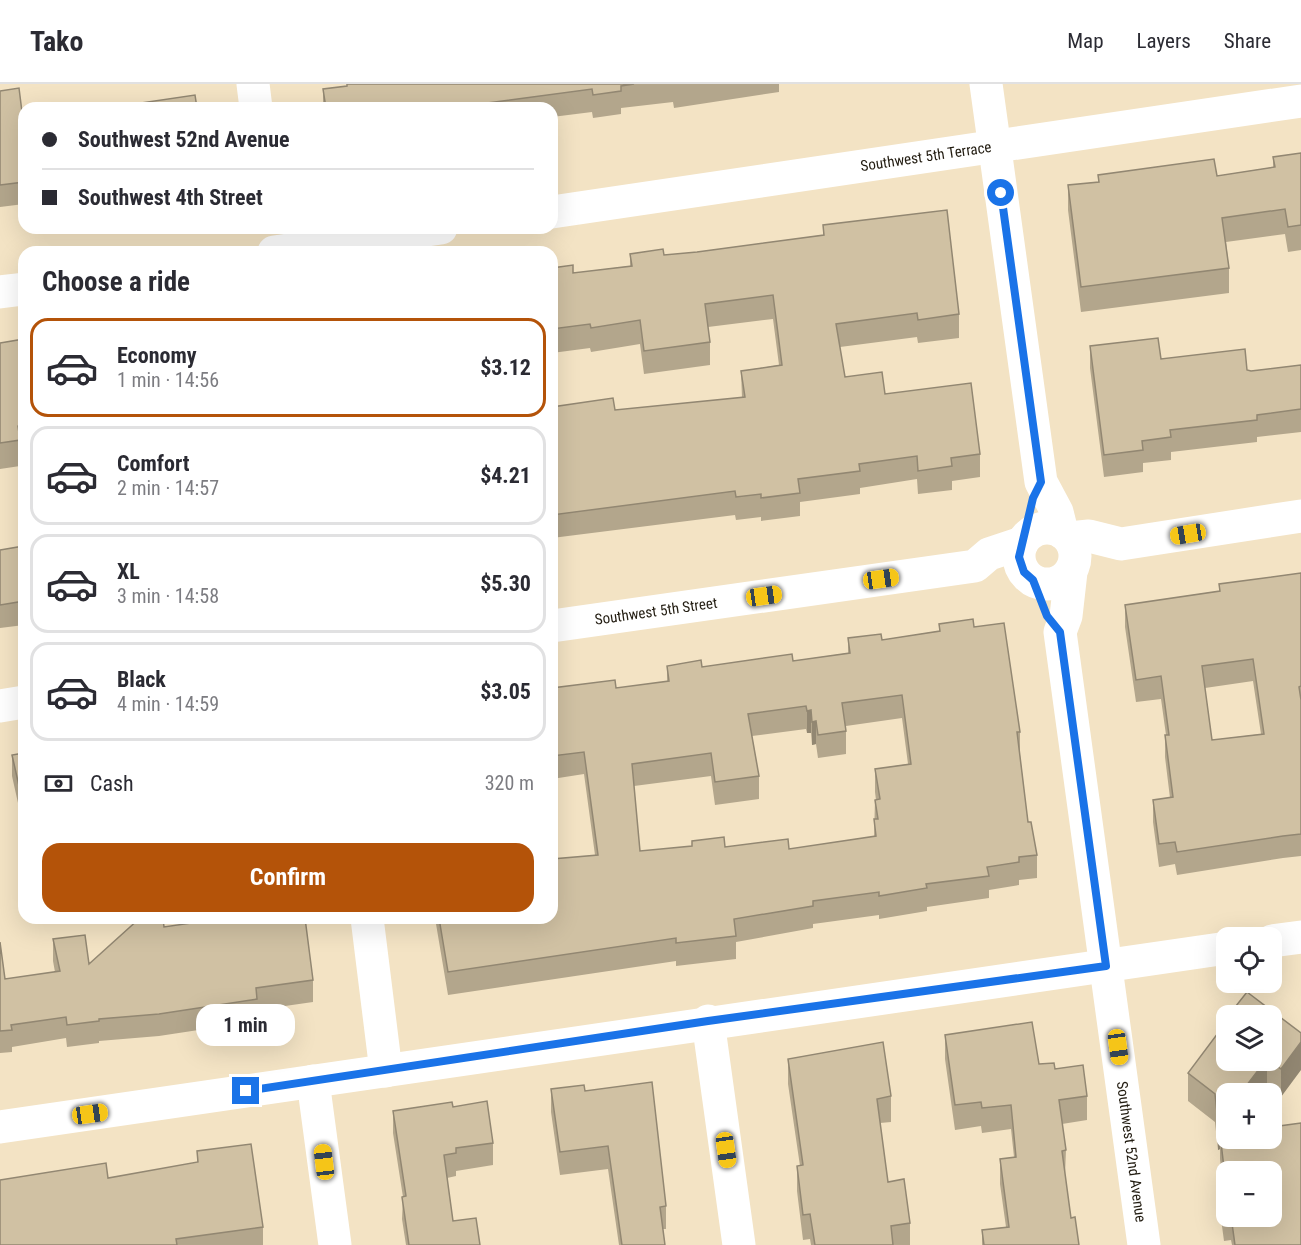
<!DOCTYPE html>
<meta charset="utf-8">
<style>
:root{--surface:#fff;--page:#f2f2f3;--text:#2b2b33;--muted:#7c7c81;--line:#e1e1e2;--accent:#b45309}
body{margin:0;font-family:"Roboto Condensed",sans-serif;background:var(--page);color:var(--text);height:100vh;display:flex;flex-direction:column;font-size:22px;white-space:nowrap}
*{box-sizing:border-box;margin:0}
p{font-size:20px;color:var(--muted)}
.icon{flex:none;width:33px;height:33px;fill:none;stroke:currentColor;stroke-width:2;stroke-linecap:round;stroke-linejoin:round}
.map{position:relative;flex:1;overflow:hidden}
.sheet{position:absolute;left:18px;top:162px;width:540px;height:678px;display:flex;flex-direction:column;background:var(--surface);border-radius:18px;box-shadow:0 6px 24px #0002}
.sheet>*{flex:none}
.banner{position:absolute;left:18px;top:18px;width:540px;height:132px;border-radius:18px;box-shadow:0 6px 24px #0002;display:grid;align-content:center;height:132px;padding:0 24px;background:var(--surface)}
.controls{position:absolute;left:1216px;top:843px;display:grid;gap:12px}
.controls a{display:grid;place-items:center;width:66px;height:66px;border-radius:12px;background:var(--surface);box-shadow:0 6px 24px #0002;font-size:30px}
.end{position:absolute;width:27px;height:27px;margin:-14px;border:8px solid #1a73e8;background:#fff;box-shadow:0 0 0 3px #fff}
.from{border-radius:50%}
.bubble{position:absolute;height:42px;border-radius:18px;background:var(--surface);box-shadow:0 6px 24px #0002;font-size:20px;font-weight:700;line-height:42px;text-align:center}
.car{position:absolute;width:18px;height:36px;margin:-18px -9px;border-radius:8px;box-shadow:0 0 4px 2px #0007;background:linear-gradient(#f5c518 24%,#345 0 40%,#f5c518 0 76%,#345 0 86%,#f5c518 0)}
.banner b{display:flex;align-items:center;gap:21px;height:57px;font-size:22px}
.banner b+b{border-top:2px solid var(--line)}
.banner i{width:15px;height:15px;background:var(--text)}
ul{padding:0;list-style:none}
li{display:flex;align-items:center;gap:18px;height:99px;margin:0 12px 9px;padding:0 12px;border:3px solid var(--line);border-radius:18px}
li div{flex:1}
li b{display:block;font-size:22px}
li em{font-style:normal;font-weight:700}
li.selected{border-color:var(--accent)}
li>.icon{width:54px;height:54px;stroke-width:1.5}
h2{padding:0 24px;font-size:27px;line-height:72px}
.pay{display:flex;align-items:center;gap:15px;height:66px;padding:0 24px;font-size:22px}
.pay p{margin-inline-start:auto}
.primary-button{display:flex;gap:12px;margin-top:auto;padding:12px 24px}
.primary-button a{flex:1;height:69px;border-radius:18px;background:var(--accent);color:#fff;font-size:24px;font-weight:700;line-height:69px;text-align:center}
header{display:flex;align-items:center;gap:36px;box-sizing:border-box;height:84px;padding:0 30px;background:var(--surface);border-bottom:2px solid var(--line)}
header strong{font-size:28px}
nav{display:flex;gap:33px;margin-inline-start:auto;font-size:21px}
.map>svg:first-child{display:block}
</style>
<header>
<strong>Tako</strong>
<nav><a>Map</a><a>Layers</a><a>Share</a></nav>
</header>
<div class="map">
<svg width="1301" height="1161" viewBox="0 0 1301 1161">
<rect width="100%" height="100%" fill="#f3e3c4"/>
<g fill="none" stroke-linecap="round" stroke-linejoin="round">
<!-- minor -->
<g stroke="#fff" stroke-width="33">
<path d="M253 0 256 24"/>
<path d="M986 0 1041 398 1057 428 1062 448"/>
<path id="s1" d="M552 128 1301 17"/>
<path d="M274 168 441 144"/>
<path d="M0 208 24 205"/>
<circle cx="1047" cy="472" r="28"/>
<path d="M1069 454 1089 452 1121 460 1301 432"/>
<path id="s2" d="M1071 488 1066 532 1060 548 1144 1161"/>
<path id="s3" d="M552 542 975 482 989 470 1022 459"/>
<path d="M0 622 24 618"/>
<path d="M367 834 386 987"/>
<path d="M1272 857 1301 853"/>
<path d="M708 937 739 1161"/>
<path d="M313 997 335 1161"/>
<path d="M0 1043 1227 864"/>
</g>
</g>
<!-- wall -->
<path fill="#b3a68c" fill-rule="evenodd" d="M347 0H779V8L674 24 673 18 621 24V30L593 34 592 28 552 33V24H323V5L347 2Z
M0 7 24 36V120L0 123Z
M1301 69V166L1288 168 1285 150 1226 158 1229 184V209L1081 228 1068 126V101L1098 98V91L1217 92 1273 83V73Z
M823 141 959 230V254L918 259 917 253 840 263 845 293 885 310 980 370V393L952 397V406L918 410 917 395 860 404V410L800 418V432L761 437V433L736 436 735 431 552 454V323L615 326 742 314 741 287 779 281 773 235 708 243 710 258V281L644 290 640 260 591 268 590 264 552 269V184L573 189 630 182V170L664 171 697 168 823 151Z
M24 255V366H20V382L0 385V259Z
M1090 262 1161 275 1247 286 1251 287 1301 281V348L1257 353V358L1171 368V376L1143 379V388L1104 393 1090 284Z
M24 462V541L0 544V466Z
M1301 489V772L1283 774 1177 791 1175 780 1159 783 1153 738V716L1170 714 1165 673V651H1166L1161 615 1136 618 1125 543V521L1219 507V500ZM1253 597 1261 650 1212 656 1205 604Z
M939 540 974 543 1020 648V671L1028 738 1037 771V794L1019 796V801L989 806V814L927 823V827L879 835V831L813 840V844L736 858V875L676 882V877L448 911 435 834H552L595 771 584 690 552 695V604H616L667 598V582L702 583 793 577 848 569V554L882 556 939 547ZM902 634 908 680 875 685V708L876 716H875L874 753 789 765 725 763 640 767 634 702 711 692 715 721 759 715V692L752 652 806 645 807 649H811L812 661 816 660 818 674 846 670V642Z
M24 669V746L12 692V671Z
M164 843 313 896V918L257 926V937L159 952 99 957V959L67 963 66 954 12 963V968L0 969V858L5 895 55 888 53 877V855L89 880Z
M1301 949 1281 1013 1267 1003 1227 1054 1301 1161H1232L1231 1156 1224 1157 1220 1127V1102L1223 1101 1220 1075V1065L1218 1066 1215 1038 1188 1017V989L1227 976H1272ZM1227 1088 1272 1132H1227Z
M945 951 1055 985 1087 1012V1036L1062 1040 1066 1066 1065 1091 1071 1134 1079 1161H982V1146L1006 1143 1000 1100V1075L1014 1073 1011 1045 982 1049 981 1042 955 1046 945 975Z
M788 975 891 1012V1038L880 1039 888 1098 910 1139V1161H811L810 1155 803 1156 797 1107V1082H800L788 1000Z
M551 1005 585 1007 666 1122V1145H663L665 1161H619L608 1085 560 1091 551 1028Z
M453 1023 493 1059V1081L456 1087V1092L447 1094 453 1137 480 1161H406L402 1135 403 1113 393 1049V1027Z
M197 1067 263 1143V1161H0L108 1094 197 1079Z"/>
<!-- shaded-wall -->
<path fill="#928772" d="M811 626V649H807V627Z
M816 637V660L812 661V638Z
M1301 958V986L1281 1013V985Z
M1266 976H1267V1003L1262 1010H1240Z
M1227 1027V1054L1220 1050V1065L1218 1066V1038Z"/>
<!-- building -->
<path fill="#d0c1a3" stroke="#928772" stroke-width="1.5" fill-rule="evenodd" d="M347 0H634L621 2V7L593 11 592 5 488 19 489 24H326L323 5 347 2Z
M19 4 23 36H24V98L0 101V7Z
M195 11 197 24H107Z
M1301 69V141L1288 143 1285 125 1222 134 1229 184 1081 203 1068 101 1099 98 1098 91 1214 75 1217 92 1275 83 1273 73Z
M947 126 959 230 918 236 917 229 836 240 845 293 882 288 885 310 971 299 980 370 951 374 952 382 918 387 917 372 859 380 860 387 798 395 800 409 761 414V410L736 413 735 407 552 431V323L613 314 615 326 745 313 741 287 782 281 773 211 705 220 710 258 644 267 640 236 591 244 590 240 552 245V184L573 181V189L632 182 630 170 663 165 664 171 697 168 824 151 823 141Z
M1158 254 1161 275 1245 265 1247 286 1251 287 1301 281V325L1257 331V336L1170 346 1171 353 1142 357 1143 366 1104 371 1090 262Z
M24 255V341L18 342 20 356 0 359V259Z
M24 462V517L0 521V466Z
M1301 489V602L1299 603 1301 616V750L1283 752 1177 768 1175 758 1159 760 1153 716 1173 713 1165 651H1169L1161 592 1136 596 1125 521 1220 507 1219 500ZM1253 575 1264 650 1212 656 1202 582Z
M973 535 974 543 1004 539 1020 648H1017L1028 738H1031L1037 771 1019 773V778L987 783 989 792 926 800 927 804 879 812V808L813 817V822L734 835 736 852 676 859V854L448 888 439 834H552V775L598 771 584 668 552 672V604L615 596 616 604 669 597 667 582 701 576 702 583 792 570 793 577 850 569 848 554 881 550 882 556 940 547 939 540ZM902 611 911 680 875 685 880 715 875 716 878 735H874L876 752 789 765 788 755 725 763 724 753 692 757V762L640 767 632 680 711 669 715 698 759 692 748 630 806 622 807 627 811 626 812 638 816 637 818 651 846 647 842 619Z
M24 669V724L12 671Z
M140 834H163L164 843 226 834H305L313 896 256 904 257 915 159 930 99 935V937L67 941 66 933 11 941 12 946 0 947V858L5 895 60 887 53 855 85 851 89 880Z
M1247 908 1301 949V958L1281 985 1269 976H1272V932H1228Z
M1227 937V976H1266L1240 1010H1227V1027L1218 1038 1215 1010 1188 989Z
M1032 938 1039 980 1054 979 1055 985 1083 981 1087 1012 1059 1016 1066 1066 1062 1067 1071 1134 1075 1133 1079 1161H984L982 1146 1009 1143 1000 1075 1016 1073 1011 1021 982 1024 981 1018 955 1021 945 951Z
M883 958 891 1012 877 1015 888 1098 904 1095 910 1139 891 1142 893 1161H815L810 1130 803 1131 797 1082 803 1081 788 975Z
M652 998 666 1122 660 1123 665 1161H622L608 1062 560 1068 551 1005 584 1001 585 1007Z
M487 1017 493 1059 456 1064V1069L444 1071 453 1137 476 1134 480 1161H409L402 1113 406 1112 393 1027 452 1018 453 1023Z
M1301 1039V1161H1235L1231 1132H1272V1088H1227V1131L1224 1132 1220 1102 1226 1101 1220 1050 1227 1049V1054H1272V1043Z
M251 1060 263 1143 176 1155 177 1161H0V1096L106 1079 108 1094 198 1078 197 1067Z"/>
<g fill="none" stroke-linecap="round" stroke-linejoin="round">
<!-- route -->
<path stroke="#1a73e8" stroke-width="8" d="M246 1007 708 937 1106 882 1060 548 1047 532 1033 496 1024 488 1019 473 1033 414 1041 398 1001 109"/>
</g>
<g text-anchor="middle" stroke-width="6" stroke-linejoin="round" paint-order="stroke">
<!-- street labels -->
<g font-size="15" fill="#221c11" stroke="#fff">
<text dy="5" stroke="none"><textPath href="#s1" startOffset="378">Southwest 5th Terrace</textPath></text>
<text dy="5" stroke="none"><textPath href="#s3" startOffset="105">Southwest 5th Street</textPath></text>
<text dy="5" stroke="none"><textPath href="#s2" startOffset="586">Southwest 52nd Avenue</textPath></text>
</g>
</g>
</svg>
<div class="controls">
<a><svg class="icon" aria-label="locate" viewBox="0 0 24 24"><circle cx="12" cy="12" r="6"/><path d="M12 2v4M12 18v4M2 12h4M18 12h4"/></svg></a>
<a><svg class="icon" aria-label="layers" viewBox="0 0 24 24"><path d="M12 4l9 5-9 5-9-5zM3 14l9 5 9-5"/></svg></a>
<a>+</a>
<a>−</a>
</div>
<i class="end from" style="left:1001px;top:109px"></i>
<i class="end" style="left:246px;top:1007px"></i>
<div class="bubble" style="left:196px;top:920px;width:99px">1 min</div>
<i class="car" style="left:1188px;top:450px;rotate:261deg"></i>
<i class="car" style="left:881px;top:495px;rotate:82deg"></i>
<i class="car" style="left:764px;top:512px;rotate:82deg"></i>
<i class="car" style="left:1118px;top:963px;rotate:172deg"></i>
<i class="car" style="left:90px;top:1030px;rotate:82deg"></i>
<i class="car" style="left:726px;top:1066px;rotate:172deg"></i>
<i class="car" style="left:324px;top:1078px;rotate:353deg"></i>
<div class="banner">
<b><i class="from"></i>Southwest 52nd Avenue</b>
<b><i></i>Southwest 4th Street</b>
</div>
<section class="sheet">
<h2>Choose a ride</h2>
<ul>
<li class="selected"><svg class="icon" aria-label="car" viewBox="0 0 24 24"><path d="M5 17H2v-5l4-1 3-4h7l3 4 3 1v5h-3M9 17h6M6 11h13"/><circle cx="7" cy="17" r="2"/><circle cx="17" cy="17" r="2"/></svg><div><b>Economy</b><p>1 min · 14:56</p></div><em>$3.12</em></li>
<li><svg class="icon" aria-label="car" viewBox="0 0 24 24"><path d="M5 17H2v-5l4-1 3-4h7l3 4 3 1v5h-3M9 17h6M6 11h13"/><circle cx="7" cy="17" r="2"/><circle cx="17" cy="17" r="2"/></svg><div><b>Comfort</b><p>2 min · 14:57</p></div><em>$4.21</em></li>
<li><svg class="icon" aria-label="car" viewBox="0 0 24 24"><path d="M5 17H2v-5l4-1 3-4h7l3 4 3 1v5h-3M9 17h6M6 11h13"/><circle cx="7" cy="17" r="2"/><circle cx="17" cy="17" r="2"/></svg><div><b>XL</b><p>3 min · 14:58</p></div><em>$5.30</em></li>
<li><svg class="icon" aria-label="car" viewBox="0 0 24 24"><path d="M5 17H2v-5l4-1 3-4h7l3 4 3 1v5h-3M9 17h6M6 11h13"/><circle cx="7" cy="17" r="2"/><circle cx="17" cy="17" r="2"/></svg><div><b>Black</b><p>4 min · 14:59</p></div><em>$3.05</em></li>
</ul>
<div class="pay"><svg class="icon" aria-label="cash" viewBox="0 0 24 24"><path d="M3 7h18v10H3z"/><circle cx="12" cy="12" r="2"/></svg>Cash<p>320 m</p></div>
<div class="primary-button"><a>Confirm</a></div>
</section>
</div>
